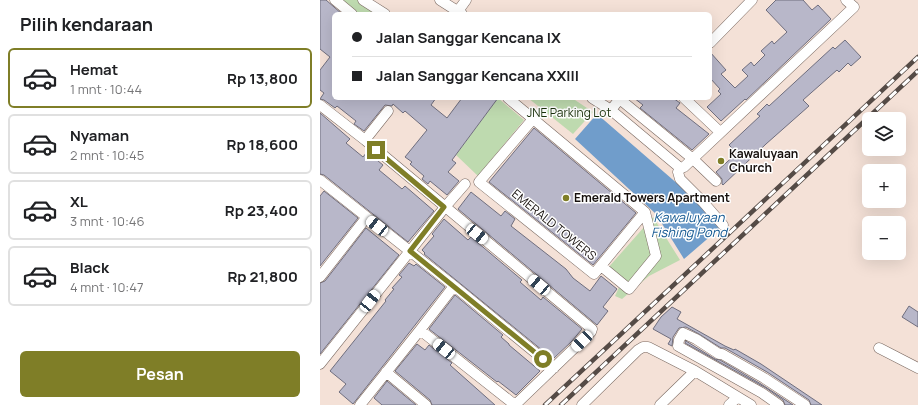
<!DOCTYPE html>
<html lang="id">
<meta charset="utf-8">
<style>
:root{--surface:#fff;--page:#f6f6f6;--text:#202124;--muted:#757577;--line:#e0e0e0;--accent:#7f7e27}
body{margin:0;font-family:Manrope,sans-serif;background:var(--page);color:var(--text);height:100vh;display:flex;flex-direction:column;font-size:15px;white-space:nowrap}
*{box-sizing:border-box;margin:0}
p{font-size:13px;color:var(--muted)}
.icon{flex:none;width:22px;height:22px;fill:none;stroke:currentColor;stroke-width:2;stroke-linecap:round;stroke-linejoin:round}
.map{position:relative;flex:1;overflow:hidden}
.panel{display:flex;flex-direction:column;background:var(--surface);width:320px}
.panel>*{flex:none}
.top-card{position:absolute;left:12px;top:12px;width:380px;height:88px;border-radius:6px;box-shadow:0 4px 16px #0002;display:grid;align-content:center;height:88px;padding:0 20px;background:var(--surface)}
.buttons{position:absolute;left:542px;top:112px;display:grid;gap:8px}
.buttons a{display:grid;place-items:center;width:44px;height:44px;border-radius:6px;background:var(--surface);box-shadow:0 4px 16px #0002;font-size:20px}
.end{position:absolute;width:18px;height:18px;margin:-9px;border:5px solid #7f7e27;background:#fff;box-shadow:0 0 0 2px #fff}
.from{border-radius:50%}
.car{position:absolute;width:12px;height:24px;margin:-12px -6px;border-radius:5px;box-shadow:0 0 3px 1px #0007;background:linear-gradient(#fff 24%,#345 0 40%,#fff 0 76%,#345 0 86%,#fff 0)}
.top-card b{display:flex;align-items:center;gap:14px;height:38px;font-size:15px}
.top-card b+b{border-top:1px solid var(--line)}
.top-card i{width:10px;height:10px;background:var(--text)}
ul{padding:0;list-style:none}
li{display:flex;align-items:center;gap:12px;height:60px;margin:0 8px 6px;padding:0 12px;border:2px solid var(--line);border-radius:6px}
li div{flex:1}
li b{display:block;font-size:15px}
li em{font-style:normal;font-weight:700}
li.active{border-color:var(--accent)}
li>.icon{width:36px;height:36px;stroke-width:1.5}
h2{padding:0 20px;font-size:18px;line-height:48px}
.primary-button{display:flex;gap:8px;margin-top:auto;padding:8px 20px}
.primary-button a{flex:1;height:46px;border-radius:6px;background:var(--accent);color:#fff;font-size:16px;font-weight:700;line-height:46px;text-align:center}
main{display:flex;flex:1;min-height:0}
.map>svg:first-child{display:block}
</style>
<main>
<section class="panel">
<h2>Pilih kendaraan</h2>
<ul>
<li class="active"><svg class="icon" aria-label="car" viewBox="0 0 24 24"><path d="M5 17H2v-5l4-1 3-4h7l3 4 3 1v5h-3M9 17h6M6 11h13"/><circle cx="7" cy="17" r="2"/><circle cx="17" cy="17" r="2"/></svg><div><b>Hemat</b><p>1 mnt · 10:44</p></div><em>Rp 13,800</em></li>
<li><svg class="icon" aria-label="car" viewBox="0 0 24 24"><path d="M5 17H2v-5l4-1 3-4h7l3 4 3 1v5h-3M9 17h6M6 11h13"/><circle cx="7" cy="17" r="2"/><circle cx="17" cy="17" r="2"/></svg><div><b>Nyaman</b><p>2 mnt · 10:45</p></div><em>Rp 18,600</em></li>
<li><svg class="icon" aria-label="car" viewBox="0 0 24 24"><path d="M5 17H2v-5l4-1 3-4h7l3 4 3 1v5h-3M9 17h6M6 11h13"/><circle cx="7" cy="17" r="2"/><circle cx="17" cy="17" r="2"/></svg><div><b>XL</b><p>3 mnt · 10:46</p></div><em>Rp 23,400</em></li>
<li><svg class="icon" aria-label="car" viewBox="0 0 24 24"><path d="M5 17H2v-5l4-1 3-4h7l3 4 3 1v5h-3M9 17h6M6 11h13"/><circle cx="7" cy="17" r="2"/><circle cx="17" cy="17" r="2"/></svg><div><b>Black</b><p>4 mnt · 10:47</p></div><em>Rp 21,800</em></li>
</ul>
<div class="primary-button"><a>Pesan</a></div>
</section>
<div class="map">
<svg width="598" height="405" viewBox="0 0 598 405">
<rect width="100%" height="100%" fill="#f4e1d7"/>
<!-- green -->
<path fill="#bedaaf" d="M20 0H45L63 14H37Z
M178 98 204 120 158 176 136 155Z
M208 98H252L273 112 253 134Z
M333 217 360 260 329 276 302 299 295 296 302 281 287 269Z"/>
<!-- water -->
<path fill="#709dcb" d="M277 114 397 218 400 228 364 259 336 214 255 139Z"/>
<!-- building -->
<path fill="#b8b7c9" stroke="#6f6e7e" d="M0 0H6L22 14H14V98H116L111 105 127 118 142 98H178L132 160 136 163 128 172 139 181 127 195 110 181 108 184 102 179 104 176 90 164 92 162 85 157 107 130 85 111 83 113 73 104 72 106 65 105 44 131 34 124 36 121 17 106 15 108 4 100 0 99 4 93 0 90V70L10 57 0 49Z
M456 0H483L492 10 498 5 511 19 426 100 425 99 401 121 387 107 401 94 398 91 400 89 390 78V52L406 70 401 74 415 88 428 76 422 70 431 62 434 66 445 55 441 51 452 41 454 44 467 32 446 10Z
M525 40 541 57 531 66 528 63 519 72 517 70 483 100 489 106 446 144 403 185 402 184V179L396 172 417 153 409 145 440 116 437 114 447 104 449 106 513 47 515 49Z
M314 98H353L360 103 356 108 389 134 372 150 320 108 323 105Z
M0 113 30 139 26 143 43 157 47 152 63 165 59 170 82 189 85 186 114 211 88 242 4 175 0 174Z
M214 128 316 213 273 265 169 182Z
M4 191 38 218 0 266V196Z
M151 192 181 216 185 211 195 219 191 226 246 269 253 278 270 291 281 276 297 289 283 307 288 311 277 325 138 209Z
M124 219 148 240 151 237 202 280 200 282 221 300 223 297 262 329 252 341 233 359 104 254 105 253 102 250 114 236 112 234Z
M46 228 79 255 0 354V283L5 281Z
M89 263 94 266 96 264 125 287 33 404 19 392 26 384 10 371 66 301 65 300 74 289 72 288 82 277 79 275Z
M135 295 183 335 181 337 189 344V345L220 371 196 395 178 381 177 382 109 329Z
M589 306 598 312V327L582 317Z
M352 307 361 312 357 319 405 346 414 350 415 349 441 364 502 405H491L489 400 447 372 405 348H401L379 334 366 327 359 328 353 337 352 346 348 344 351 339 333 329 341 317Z
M366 341 395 359 400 360 441 384 473 405H465L463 400 446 388 365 343Z
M97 344 105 350 109 345 132 363 130 365 175 405H112L110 400 75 371Z
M67 381 96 405H62L54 398Z"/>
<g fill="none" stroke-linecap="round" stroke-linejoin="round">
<!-- minor casing -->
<g stroke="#7a6961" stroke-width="11">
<path id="minor" d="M15 0 32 14
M43 0 65 14
M120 0 142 14
M138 11 146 0
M390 43 432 0
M188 98C233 136 279 174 325 212L274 274 159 182 213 119
M272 98 291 110 359 167 361 168 364 167 534 7 526 0
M364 98 400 132
M0 105 45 140 272 329 271 332 195 405
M291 110 298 101H302L373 159 396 181
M45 140 68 111
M361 168 358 172 360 179 383 202 403 225
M0 180 134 286 234 368
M281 266 309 289 336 256 325 212
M0 277 46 218
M100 330 195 405
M559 348 598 368
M0 364 125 207 145 184
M66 372 106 405
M40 405 100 330 134 286
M262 405 318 350 323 347H328L375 371 431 405
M340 405 375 371
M409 405 418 397
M459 405 442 393 358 346 359 340 363 333 376 339 399 354H402L444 378 485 405"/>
</g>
<!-- minor -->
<use href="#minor" stroke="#fff" stroke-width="10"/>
<!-- rail casing -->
<g stroke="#554b46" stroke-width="4.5">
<path id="rail" d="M225 405 598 57
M241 405 598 71"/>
</g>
<!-- rail -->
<use href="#rail" stroke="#fff" stroke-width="3" stroke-dasharray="9" stroke-linecap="butt"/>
</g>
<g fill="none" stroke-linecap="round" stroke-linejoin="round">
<!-- route -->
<path stroke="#7f7e27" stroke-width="5" d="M56 150 124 207 90 251 223 359"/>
</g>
<!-- markers -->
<g fill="#7f7e27" stroke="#fff" stroke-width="1.5">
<circle cx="401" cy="161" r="4"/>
<circle cx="246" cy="198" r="4"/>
</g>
<g text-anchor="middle" stroke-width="3" stroke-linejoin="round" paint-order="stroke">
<!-- park labels -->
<g font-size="12" fill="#1b320c" stroke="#fff">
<text x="249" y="117">JNE Parking Lot</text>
</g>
<!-- poi labels -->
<g font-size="12" font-weight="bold" fill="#16100d" stroke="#fff" text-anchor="start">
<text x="409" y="158">Kawaluyaan<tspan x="409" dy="14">Church</tspan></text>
<text x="254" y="202">Emerald Towers Apartment</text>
</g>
<!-- street labels -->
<g font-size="12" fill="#16100d" stroke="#fff">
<text transform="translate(234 225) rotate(39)" y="4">EMERALD TOWERS</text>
</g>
<!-- water labels -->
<g font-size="13" font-style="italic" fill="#155992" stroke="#fff">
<text x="369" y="222">Kawaluyaan<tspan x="369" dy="15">Fishing Pond</tspan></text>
</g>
</g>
</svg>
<div class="buttons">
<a><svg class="icon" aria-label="layers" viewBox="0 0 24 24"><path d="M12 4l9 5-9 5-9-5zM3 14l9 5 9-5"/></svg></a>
<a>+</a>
<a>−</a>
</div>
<i class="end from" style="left:223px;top:359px"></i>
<i class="end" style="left:56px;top:150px"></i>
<i class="car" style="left:57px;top:226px;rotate:308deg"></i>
<i class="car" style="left:157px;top:234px;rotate:129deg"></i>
<i class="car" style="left:219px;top:285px;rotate:310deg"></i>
<i class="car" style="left:50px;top:301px;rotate:38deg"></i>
<i class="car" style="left:262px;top:341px;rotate:226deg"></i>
<i class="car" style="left:124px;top:349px;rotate:309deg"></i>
<div class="top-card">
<b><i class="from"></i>Jalan Sanggar Kencana IX</b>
<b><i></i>Jalan Sanggar Kencana XXIII</b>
</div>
</div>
</main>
